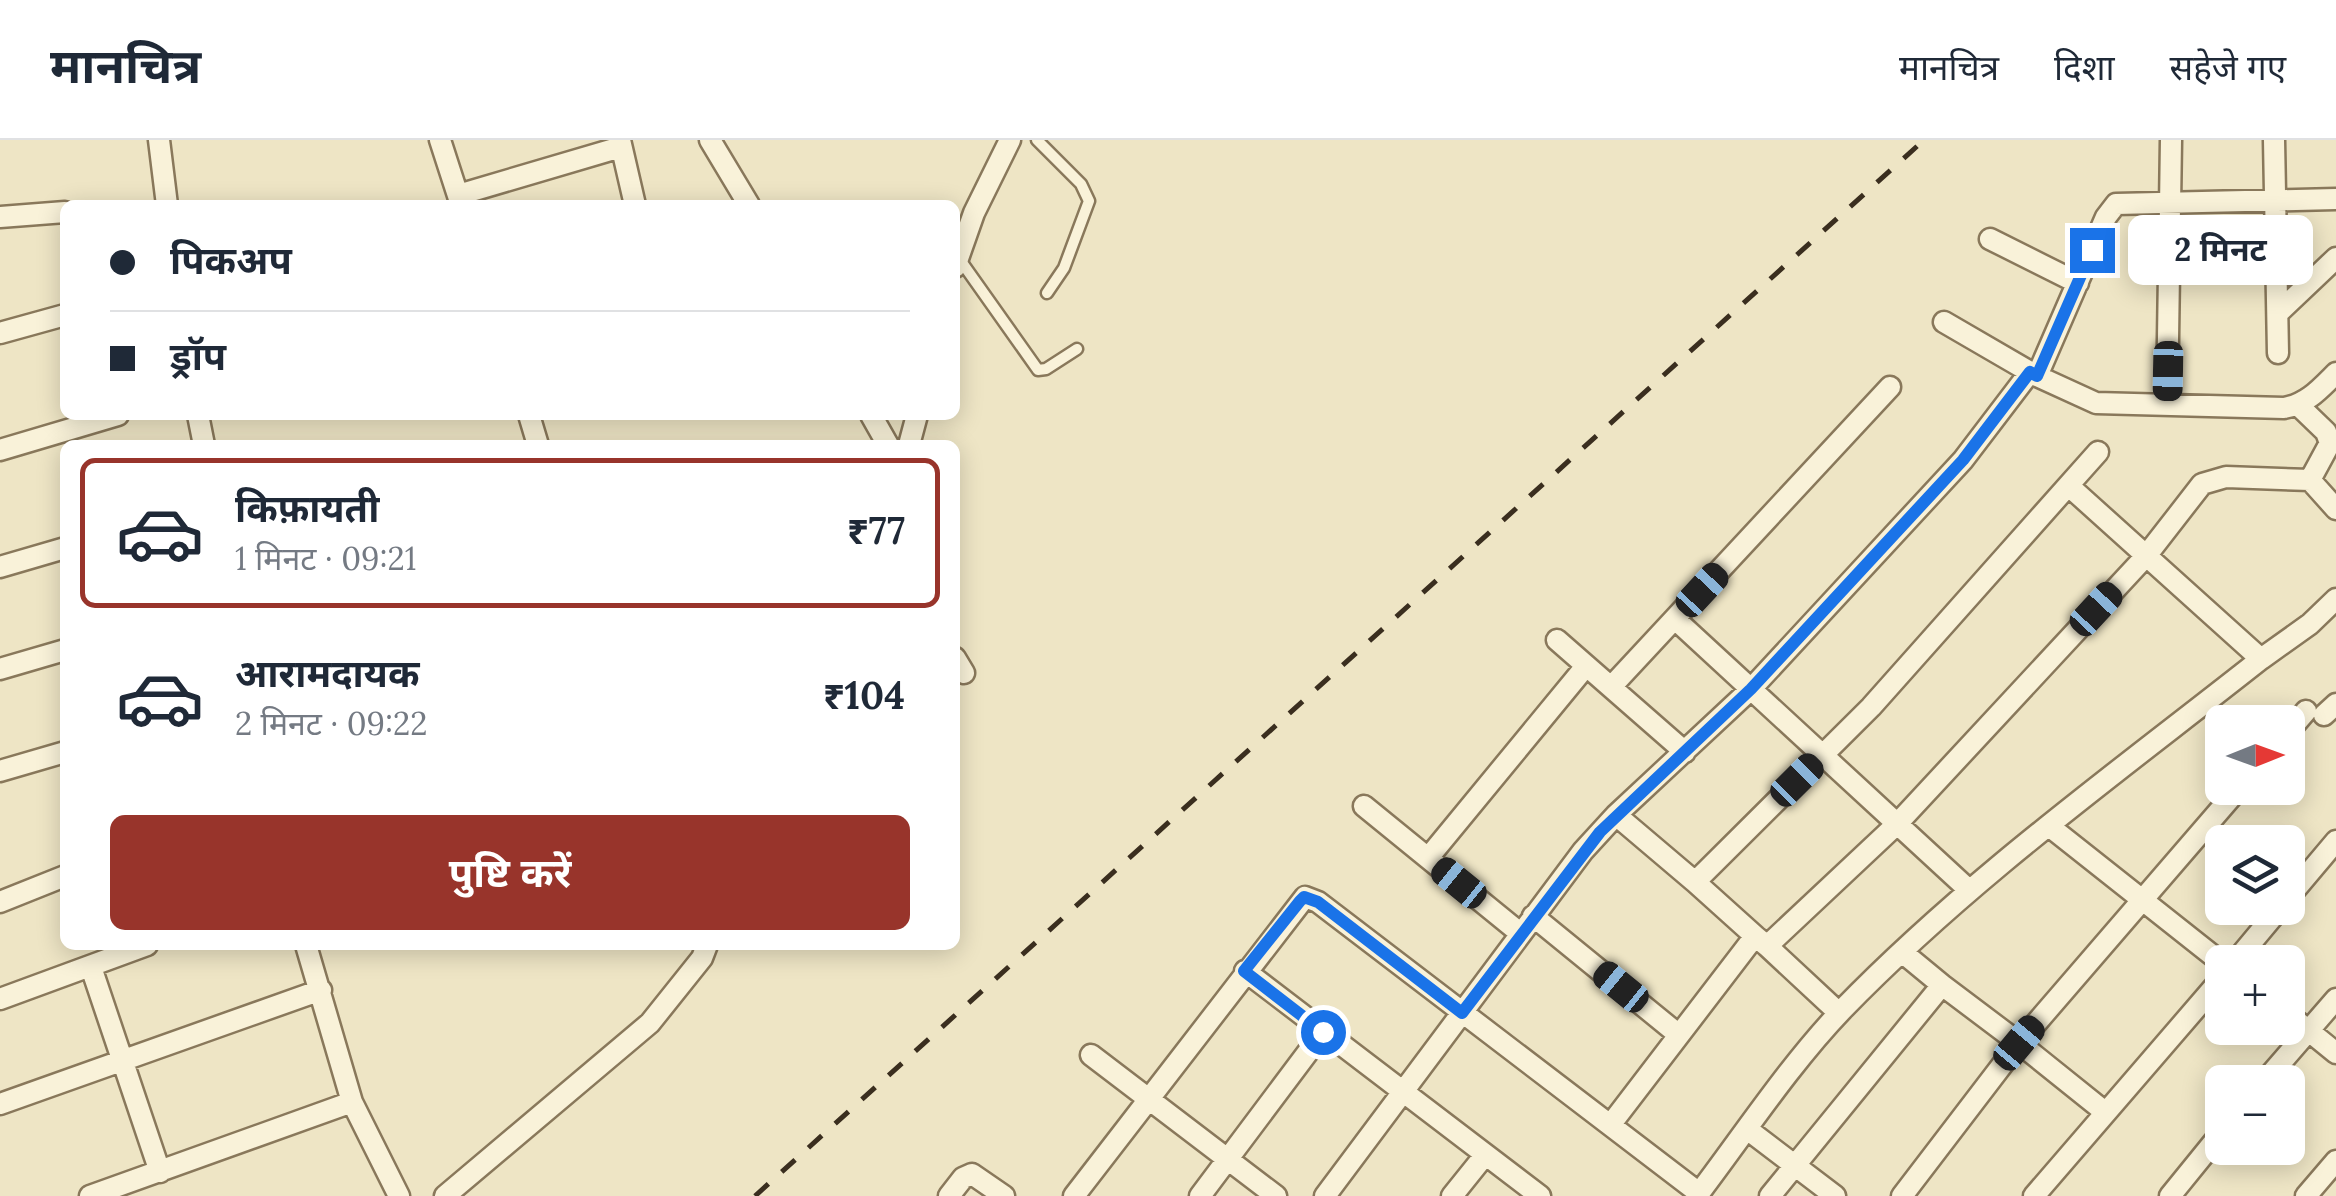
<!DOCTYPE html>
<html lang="hi">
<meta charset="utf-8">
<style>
:root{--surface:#fff;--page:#f6f6f7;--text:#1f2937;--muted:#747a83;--line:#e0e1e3;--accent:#98342b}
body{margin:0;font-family:Lora,"Noto Sans Devanagari",serif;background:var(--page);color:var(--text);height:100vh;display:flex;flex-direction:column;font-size:38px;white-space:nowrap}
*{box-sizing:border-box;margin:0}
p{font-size:32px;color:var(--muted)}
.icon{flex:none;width:55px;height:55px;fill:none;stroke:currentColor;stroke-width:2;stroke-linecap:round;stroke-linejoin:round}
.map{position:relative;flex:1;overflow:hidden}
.sheet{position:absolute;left:60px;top:300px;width:900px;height:510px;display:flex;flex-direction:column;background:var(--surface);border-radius:15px;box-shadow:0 5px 25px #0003}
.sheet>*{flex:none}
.banner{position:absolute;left:60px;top:60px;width:900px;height:220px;border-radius:15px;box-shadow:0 5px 25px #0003;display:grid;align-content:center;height:220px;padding:0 50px;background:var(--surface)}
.needle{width:65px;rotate:89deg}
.tools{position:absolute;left:2205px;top:565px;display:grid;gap:20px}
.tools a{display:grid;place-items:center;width:100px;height:100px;border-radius:15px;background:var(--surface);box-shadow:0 5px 25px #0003;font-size:50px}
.end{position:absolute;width:45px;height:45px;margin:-22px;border:12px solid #1a73e8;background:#fff;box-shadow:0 0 0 5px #fff}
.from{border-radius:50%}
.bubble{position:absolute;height:70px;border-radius:15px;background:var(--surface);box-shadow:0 5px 25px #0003;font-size:32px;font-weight:700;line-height:70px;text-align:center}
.car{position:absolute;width:30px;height:60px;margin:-30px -15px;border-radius:12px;box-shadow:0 0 8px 2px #0007;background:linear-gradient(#222 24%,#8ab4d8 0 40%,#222 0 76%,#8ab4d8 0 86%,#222 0)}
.banner b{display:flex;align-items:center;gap:35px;height:95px;font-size:38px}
.banner b+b{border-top:2px solid var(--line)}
.banner i{width:25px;height:25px;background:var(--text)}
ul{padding:18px 0 0;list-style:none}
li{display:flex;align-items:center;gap:30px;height:150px;margin:0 20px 15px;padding:0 30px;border:5px solid transparent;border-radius:15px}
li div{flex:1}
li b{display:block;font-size:38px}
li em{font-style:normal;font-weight:700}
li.current{border-color:var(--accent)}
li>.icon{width:90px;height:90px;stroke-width:1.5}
.button{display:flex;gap:20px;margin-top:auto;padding:20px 50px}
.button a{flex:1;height:115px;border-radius:15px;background:var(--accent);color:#fff;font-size:40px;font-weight:700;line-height:115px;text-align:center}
header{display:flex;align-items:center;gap:60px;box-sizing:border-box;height:140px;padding:0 50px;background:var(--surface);border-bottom:2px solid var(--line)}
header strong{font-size:48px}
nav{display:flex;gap:55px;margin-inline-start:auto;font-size:35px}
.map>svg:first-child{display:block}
</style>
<header>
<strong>मानचित्र</strong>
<nav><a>मानचित्र</a><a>दिशा</a><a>सहेजे गए</a></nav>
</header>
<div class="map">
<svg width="2336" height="1056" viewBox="0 0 2336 1056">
<rect width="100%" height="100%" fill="#eee5c5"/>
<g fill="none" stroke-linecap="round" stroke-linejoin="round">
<!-- lane casing -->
<g stroke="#89785b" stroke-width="15">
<path id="lane" d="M1037 0 1081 44 1089 61 1064 128 1047 153
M958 117 1038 230 1046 229 1077 209"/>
</g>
<!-- street casing -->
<g stroke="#89785b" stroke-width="25">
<path id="street" d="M159 0 167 65
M440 0 461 65
M620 0 635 65
M710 0 749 65
M2274 0 2278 213
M458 55 621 7
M0 77 65 72
M1990 99 2078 143
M955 127 974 73 1010 0
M2278 173 2336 118
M1944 182 2037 236 2096 263 2284 268C2307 264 2320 249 2336 233
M0 193 65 175
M2037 236 2106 77 2116 64 2336 59
M2167 264 2171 0
M198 275 204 305
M529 275 538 305
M871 275 888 305
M909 305 917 275
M0 310 118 275
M2310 340 2336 369
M2070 347 2261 519
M0 427 65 408
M1675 479 1969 750
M1557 500 1685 612
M955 518 964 533
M0 529 65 510
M1611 547 1890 247
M2324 575 2336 564
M2288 592 2306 571
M0 631 65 612
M1364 666 1520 793
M1616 675 1695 742
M2049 686 2222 823
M1428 718 1586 526
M2288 758 2336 701
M0 762 65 736
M1533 776 1679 895
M1755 796 1695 742 1871 567 2098 312
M306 805 352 962 399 1056
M1767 806 1839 873
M1902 812 1942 845
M2235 822 2280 768
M91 827 160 1032
M1245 831 1540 1056
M0 859 147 805
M2288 874 2336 913
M1091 915 1276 1056
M2264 942 2336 859
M0 964 321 850
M1611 984 1755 796 1767 806 1897 684 2146 416 2202 344 2226 337 2310 340 2330 303 2326 292 2299 266
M1747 989 1835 1056
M90 1056 352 962
M445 1056 650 883 702 818 707 805
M949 1056 963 1038 972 1034 1004 1056
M1074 1056 1305 757 1318 762 1699 1053
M1200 1056 1323 892
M1325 1056 1583 711 1616 675 1751 549 1963 320 2030 232
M1452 1056 1485 1015
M1697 1056C1742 997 1790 924 1842 870 1969 739 2118 632 2261 519L2310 484 2336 459
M1770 1056 1942 845 2019 903 2239 648
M1902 1056 2019 903 2105 972
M2034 1056 2222 838
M2170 1056 2222 992
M2306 1056 2336 1021"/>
</g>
<!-- lane -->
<use href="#lane" stroke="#f9f2d9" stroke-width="10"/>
<!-- street -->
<use href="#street" stroke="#f9f2d9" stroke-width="20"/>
<!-- rail -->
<path stroke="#3a2e1f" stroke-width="5" stroke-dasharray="18 18" stroke-linecap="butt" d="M755 1056 1924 0"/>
</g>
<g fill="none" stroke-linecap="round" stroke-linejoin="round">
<!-- route -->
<path stroke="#1a73e8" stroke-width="12" d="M1323 892 1244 831 1300 761 1304 757 1318 762 1462 873 1600 692 1751 549 1963 320 2030 232 2037 236 2092 110"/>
</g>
</svg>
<div class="tools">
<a><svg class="needle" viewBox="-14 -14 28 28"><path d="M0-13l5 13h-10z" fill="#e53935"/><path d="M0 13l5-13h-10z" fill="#747a83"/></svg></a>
<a><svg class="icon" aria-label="layers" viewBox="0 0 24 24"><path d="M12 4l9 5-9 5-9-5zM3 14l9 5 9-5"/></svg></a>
<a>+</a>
<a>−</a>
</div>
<i class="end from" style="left:1323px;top:892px"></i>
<i class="end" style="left:2092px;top:110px"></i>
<div class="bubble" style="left:2128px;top:75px;width:185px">2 मिनट</div>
<i class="car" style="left:2168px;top:231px;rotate:181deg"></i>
<i class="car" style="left:1702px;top:450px;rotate:43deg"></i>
<i class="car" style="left:2096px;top:469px;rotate:43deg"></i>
<i class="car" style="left:1797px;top:640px;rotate:45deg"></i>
<i class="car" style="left:1459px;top:743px;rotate:309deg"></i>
<i class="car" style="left:1621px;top:847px;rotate:309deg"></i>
<i class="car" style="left:2019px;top:903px;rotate:40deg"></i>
<div class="banner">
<b><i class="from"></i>पिकअप</b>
<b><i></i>ड्रॉप</b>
</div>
<section class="sheet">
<ul>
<li class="current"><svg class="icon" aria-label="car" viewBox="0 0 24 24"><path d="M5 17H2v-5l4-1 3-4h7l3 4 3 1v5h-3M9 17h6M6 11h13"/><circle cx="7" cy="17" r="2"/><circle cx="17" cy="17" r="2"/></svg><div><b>किफ़ायती</b><p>1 मिनट · 09:21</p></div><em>₹77</em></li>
<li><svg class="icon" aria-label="car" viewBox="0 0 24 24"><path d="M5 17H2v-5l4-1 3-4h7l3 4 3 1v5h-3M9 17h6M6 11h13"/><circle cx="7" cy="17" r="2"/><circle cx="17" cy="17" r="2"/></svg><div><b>आरामदायक</b><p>2 मिनट · 09:22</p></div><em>₹104</em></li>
</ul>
<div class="button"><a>पुष्टि करें</a></div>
</section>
</div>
